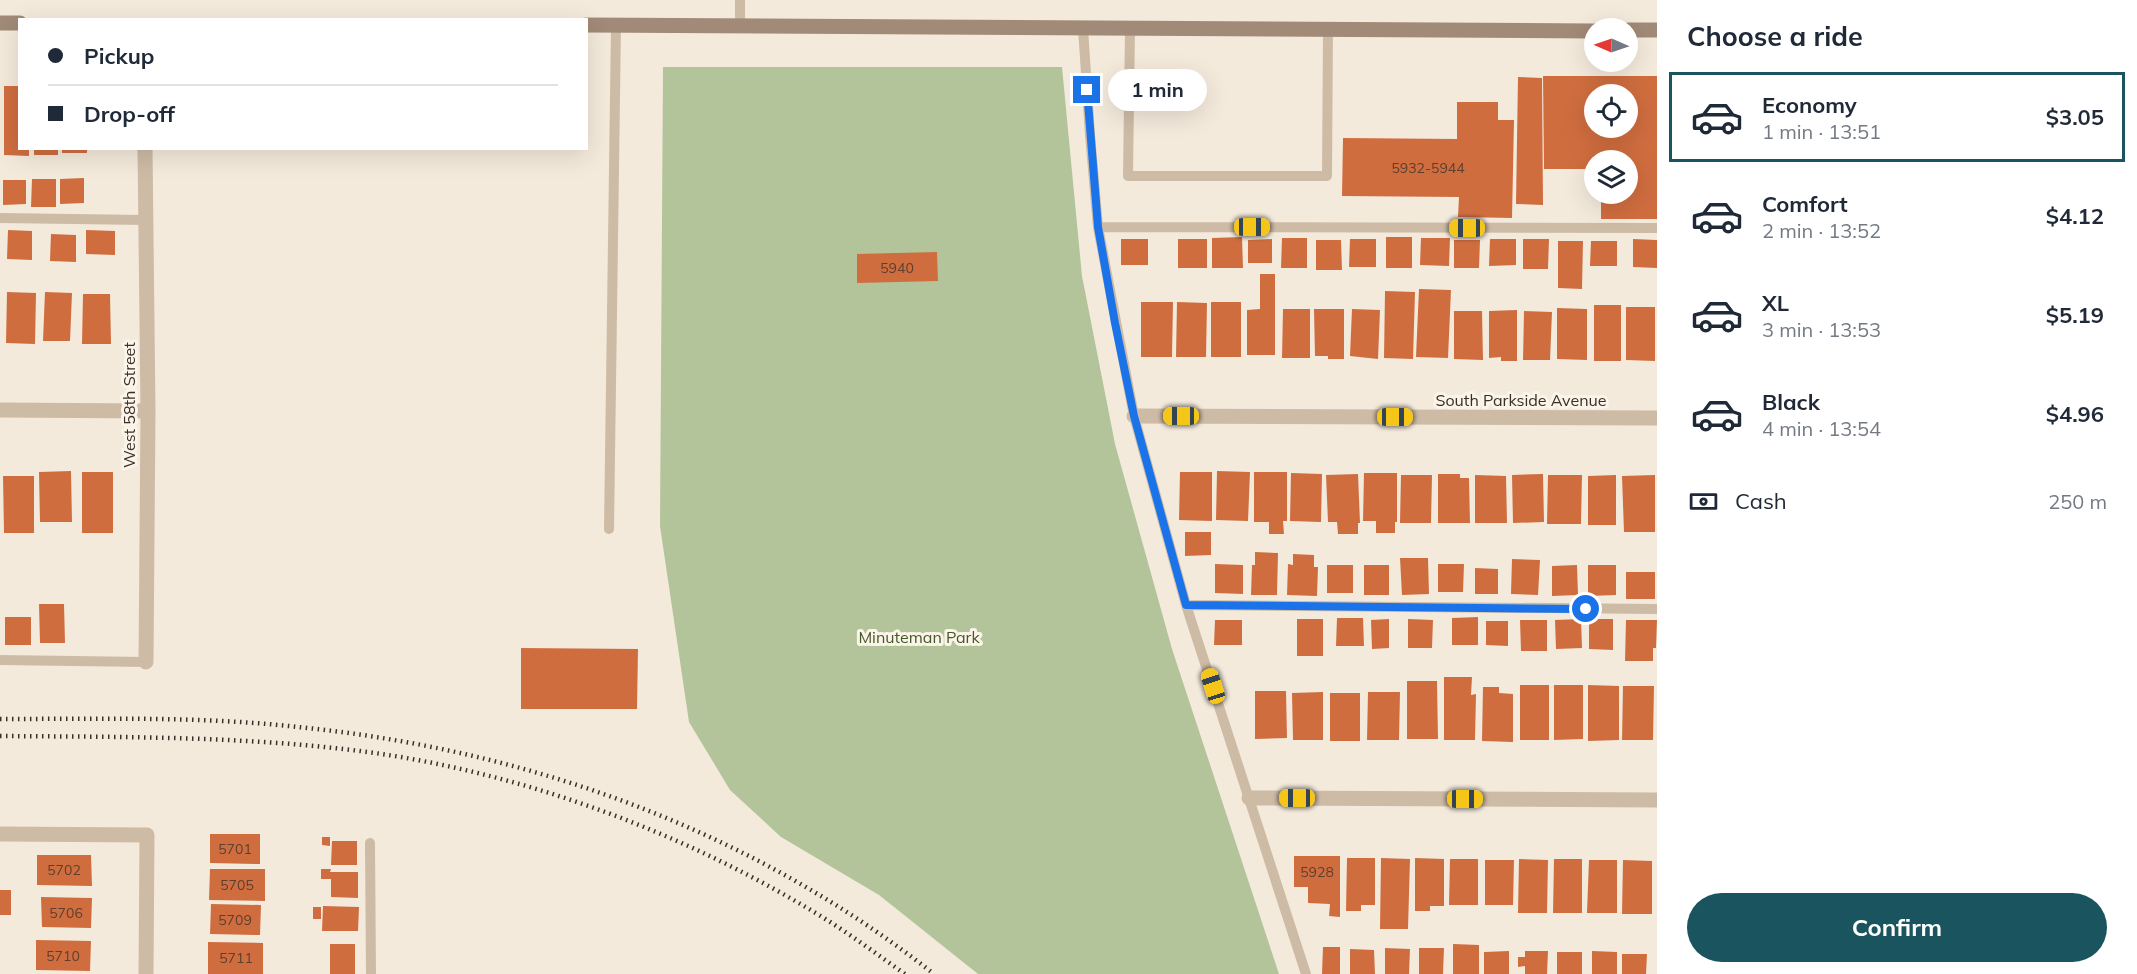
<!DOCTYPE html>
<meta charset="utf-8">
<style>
:root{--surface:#fff;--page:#f6f6f7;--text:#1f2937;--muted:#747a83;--line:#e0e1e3;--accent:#1a545e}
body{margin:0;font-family:Mulish,sans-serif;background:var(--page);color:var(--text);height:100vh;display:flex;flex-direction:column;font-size:22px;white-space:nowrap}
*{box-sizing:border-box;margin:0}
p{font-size:20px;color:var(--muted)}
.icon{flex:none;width:33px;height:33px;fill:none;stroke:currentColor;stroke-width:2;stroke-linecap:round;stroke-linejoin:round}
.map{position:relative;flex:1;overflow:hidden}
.panel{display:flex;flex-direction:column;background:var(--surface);width:480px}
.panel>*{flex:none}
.top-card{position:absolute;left:18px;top:18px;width:570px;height:132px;border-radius:0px;box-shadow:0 6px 24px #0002;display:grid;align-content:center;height:132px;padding:0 30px;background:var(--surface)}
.needle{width:39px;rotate:272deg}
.controls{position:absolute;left:1584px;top:18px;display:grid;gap:12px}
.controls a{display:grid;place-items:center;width:54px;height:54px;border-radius:50%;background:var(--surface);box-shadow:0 6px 24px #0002;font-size:30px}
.end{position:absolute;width:27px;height:27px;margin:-14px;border:8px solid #1a73e8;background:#fff;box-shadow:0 0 0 3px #fff}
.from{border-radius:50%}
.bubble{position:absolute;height:42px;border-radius:21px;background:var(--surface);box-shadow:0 6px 24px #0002;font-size:20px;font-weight:700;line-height:42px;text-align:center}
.car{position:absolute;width:18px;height:36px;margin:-18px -9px;border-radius:8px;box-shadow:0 0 4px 2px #0007;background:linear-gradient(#f5c518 24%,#345 0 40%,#f5c518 0 76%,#345 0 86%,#f5c518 0)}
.top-card b{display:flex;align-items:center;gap:21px;height:57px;font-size:22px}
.top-card b+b{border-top:2px solid var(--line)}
.top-card i{width:15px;height:15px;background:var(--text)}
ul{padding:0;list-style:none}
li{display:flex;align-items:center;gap:18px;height:90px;margin:0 12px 9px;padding:0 18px;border:3px solid transparent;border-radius:0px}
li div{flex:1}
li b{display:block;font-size:22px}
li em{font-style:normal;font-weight:700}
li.on{border-color:var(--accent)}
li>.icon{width:54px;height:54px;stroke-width:1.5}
h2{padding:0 30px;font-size:27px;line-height:72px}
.pay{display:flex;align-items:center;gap:15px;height:66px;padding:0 30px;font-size:22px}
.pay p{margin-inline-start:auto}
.action{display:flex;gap:12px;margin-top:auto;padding:12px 30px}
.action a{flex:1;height:69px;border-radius:36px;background:var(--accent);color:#fff;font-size:24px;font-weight:700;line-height:69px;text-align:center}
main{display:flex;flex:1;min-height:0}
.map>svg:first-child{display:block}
</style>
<main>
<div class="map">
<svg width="1657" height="974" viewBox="0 0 1657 974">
<rect width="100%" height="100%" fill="#f4eadc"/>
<!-- green -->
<path fill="#b3c49a" d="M663 67H1062L1082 276 1115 444 1172 649 1279 974H978L879 895 781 837 730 790 689 722 660 526Z"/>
<!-- building -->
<path fill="#cf6d3f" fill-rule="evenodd" d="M1543 76H1657V219H1601V194H1628V160H1594V169H1544ZM1594 94H1628V128H1594Z
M1518 77 1542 78 1543 205 1516 204Z
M4 86H20V148H29V156L4 155Z
M1457 102H1498V120H1514L1512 218 1458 217 1459 197 1342 196 1343 138 1457 139Z
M34 148H58V155H34Z
M62 148H87V153H62Z
M84 178V203L60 204V179Z
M32 179H56V207H31Z
M3 180H26V204L3 205Z
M8 230 32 231V260L7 259Z
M86 230 115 231V255L86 254Z
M51 234 76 235V262L50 261Z
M1242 237 1243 268H1212V238Z
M1386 237H1412V268H1386Z
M1282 238H1307V268H1281Z
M1421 238H1450L1449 266 1420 265Z
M1121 239H1148V265H1121Z
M1178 239H1207V268H1178Z
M1272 239V263H1248V240Z
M1350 239H1376V267H1349Z
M1490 239H1516V265L1489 266Z
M1523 239H1549L1548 269H1523Z
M1633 239 1657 240V268L1633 267Z
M1316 240H1341L1342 270H1316Z
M1454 240H1480L1479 268H1454Z
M1558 241H1583L1582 289 1558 288Z
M1591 241H1617V266H1590Z
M937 252 938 281 857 283V254Z
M1260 274H1275V355H1247V310L1260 309Z
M1419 289 1451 290 1448 358 1416 357Z
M1385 291 1415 292 1413 359 1384 358Z
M7 292 36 293 35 344 6 343Z
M45 292 72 293 70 341H43Z
M83 294H110L111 344H82Z
M1141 302H1173L1172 357H1141Z
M1177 302 1207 303 1206 357H1176Z
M1211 302H1241V357H1211Z
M1594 305H1621V361H1594Z
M1626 307H1655V361L1626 360Z
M1557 308 1587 309V360L1557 359Z
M1283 309H1310V358H1282Z
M1314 309H1344V359H1328V356H1315Z
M1352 309 1380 310 1378 359 1350 356Z
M1517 310V361H1501V357L1489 358V311Z
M1454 311H1482L1483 360 1454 359Z
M1524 311 1552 312 1550 360H1523Z
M71 471 72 522H40L39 472Z
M1217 471 1250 472 1248 521 1216 520Z
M82 472H113V533H82Z
M1180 472H1212V521L1179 520Z
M1254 472H1287V521H1283L1284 534H1269V522H1254Z
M1291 473 1322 474 1321 522 1290 521Z
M1364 473H1397V522H1395V533H1376V521H1363Z
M1358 474 1360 523H1358V534H1338L1337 522H1328L1326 475Z
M1438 474H1460V478H1469L1470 523H1438Z
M1543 474 1544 522 1513 523 1512 475Z
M1401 475H1432L1431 523H1400Z
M1475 475 1506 476 1507 523H1475Z
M1548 475H1582L1581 524H1547Z
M1616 475V525H1588V476Z
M1655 475V532H1624L1622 476Z
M3 476H34V533H4Z
M1185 532H1211V555L1185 556Z
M1255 552 1278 553 1277 595H1251L1252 565H1255Z
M1293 554 1314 555V567H1318L1317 596 1287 595 1288 564 1293 565Z
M1400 558H1428L1429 594 1402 595Z
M1512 559 1540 560 1538 595 1511 594Z
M1215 564 1243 565V594L1215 593Z
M1438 564H1464L1463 592H1438Z
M1327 565H1353V593H1327Z
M1364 565H1389V595H1364Z
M1577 565 1578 595 1552 596V566Z
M1588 565H1616V595L1588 596Z
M1475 568 1498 569V594H1475Z
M1626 572H1655V599H1626Z
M39 604H64L65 643H40Z
M5 617H31V645H5Z
M1478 617V645H1452V618Z
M1337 618H1363L1364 646H1336Z
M1297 619H1323V656H1297Z
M1389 619V648L1372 649 1371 620Z
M1408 619 1433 620 1432 648H1408Z
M1581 619 1582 648 1556 649 1555 620Z
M1589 619H1613V650L1589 649Z
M1215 620H1242V645H1214Z
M1520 620H1547V651H1521Z
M1626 620H1657L1656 648H1653V661H1625Z
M1486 621H1508V646L1486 645Z
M521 648 638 649 637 709H521Z
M1444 677H1472L1471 695 1476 694 1475 740H1444Z
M1407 681H1437L1438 739H1407Z
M1520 685H1549V740H1520Z
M1554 685H1583V739L1554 740Z
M1588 685 1619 686V740L1588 741Z
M1623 686H1654L1653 740H1622Z
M1483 687H1499V693L1513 694V742L1482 741Z
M1255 691H1286L1287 738 1255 739Z
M1323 692V740H1293L1292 693Z
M1368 692H1400L1399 740H1367Z
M1330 693H1360V741H1330Z
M210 834H260V864L210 863Z
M322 837H330V846L322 845Z
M332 841H357V865H331Z
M37 855H91L92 886 37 885Z
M1294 856H1340V917L1329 916 1330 904 1308 903V887H1294Z
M1347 858H1375V905H1361V911H1346Z
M1381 858 1410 859 1408 929H1380Z
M1415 858 1444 859V906H1430V911H1415Z
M1450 859H1478V905H1449Z
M1519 859 1548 860 1547 913H1518Z
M1554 859H1582V913H1553Z
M1485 860H1514L1513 905H1485Z
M1589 860H1617V913H1587Z
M1623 860 1652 861V914H1622Z
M210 869H265V901L209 900Z
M321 869H331L330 872H358V898L331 897V879H321Z
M0 890H11V915H0Z
M41 897 92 898 91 928 42 927Z
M211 904 261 905 260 935 210 934Z
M323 906 359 907 358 931H322Z
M313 907H321V919H313Z
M36 940 91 941 90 971 36 970Z
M208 942 263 943V974H208Z
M330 944H355V974H330Z
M1453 944 1479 945V974H1453Z
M1323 947H1340V974H1322Z
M1385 948 1410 949 1409 974H1385Z
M1419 948H1444L1443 974H1419Z
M1350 949 1374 950 1375 974H1350Z
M1509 951V974H1484V952Z
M1525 951H1548L1547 974H1525V966L1518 967V957H1525Z
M1592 951 1617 952V974H1592Z
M1557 952H1582V974H1557Z
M1622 954H1647L1646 974H1622Z"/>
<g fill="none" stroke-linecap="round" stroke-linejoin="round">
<!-- service -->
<path stroke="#cdbba6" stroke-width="10" d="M740 26V0
M1083 28 1090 135 1098 227 1134 416 1186 605 1306 974
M1130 28 1128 176H1327L1328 29
M0 218 145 220
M1098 227 1657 228
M609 529 616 25
M1186 605 1657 609
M0 660 146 662
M370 843 371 974"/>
<!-- minor -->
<path stroke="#cdbba6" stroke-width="15" d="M145 148 148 411 146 662
M0 410 148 411
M1134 416 1657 418
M1249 798 1657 800
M0 834 147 835 146 974"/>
<!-- secondary -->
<path stroke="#a18a77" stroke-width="15" d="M0 23H20
M586 25 1594 31
M1628 30H1657"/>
<!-- rail -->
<path stroke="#392e28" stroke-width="4.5" stroke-dasharray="1.5 4.5" stroke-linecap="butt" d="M0 719C99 719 200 716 298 727 529 750 751 830 934 974
M0 736C120 737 241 736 360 751 517 771 678 830 814 912 846 931 875 953 905 974"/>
</g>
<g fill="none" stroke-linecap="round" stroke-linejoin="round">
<!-- route -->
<path stroke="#1a73e8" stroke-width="8" d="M1087 90 1098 227 1115 323 1134 416 1186 605 1586 609"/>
</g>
<g text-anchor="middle" stroke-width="6" stroke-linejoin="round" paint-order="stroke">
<!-- number labels -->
<g font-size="14" fill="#5e3e2e">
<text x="1428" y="173">5932-5944</text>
<text x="897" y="273">5940</text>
<text x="235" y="854">5701</text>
<text x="64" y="875">5702</text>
<text x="1317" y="877">5928</text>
<text x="237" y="890">5705</text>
<text x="66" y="918">5706</text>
<text x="235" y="925">5709</text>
<text x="63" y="961">5710</text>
<text x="236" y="963">5711</text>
</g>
<!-- street labels -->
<g font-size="16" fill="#392e28" stroke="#fbf4e9">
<text x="1521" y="406">South Parkside Avenue</text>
<text transform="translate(129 405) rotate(-90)" y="6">West 58th Street</text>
</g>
<!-- park labels -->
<g font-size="16" fill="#445929" stroke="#fbf4e9">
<text x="919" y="643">Minuteman Park</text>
</g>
</g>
</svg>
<div class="controls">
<a><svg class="needle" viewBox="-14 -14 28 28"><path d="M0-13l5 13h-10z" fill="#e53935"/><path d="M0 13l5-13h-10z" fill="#747a83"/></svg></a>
<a><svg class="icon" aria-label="locate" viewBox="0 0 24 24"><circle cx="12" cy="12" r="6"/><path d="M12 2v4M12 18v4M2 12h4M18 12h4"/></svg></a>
<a><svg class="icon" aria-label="layers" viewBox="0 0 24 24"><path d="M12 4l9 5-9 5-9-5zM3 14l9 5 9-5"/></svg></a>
</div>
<i class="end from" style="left:1586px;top:609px"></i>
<i class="end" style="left:1087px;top:90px"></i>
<div class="bubble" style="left:1108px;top:69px;width:99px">1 min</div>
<i class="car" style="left:1252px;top:227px;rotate:90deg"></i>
<i class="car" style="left:1467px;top:228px;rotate:270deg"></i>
<i class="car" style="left:1181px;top:416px;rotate:270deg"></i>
<i class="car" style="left:1395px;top:417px;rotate:90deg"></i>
<i class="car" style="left:1213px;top:686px;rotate:342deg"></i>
<i class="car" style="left:1297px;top:798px;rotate:270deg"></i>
<i class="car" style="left:1465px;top:799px;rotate:90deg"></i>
<div class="top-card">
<b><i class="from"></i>Pickup</b>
<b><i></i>Drop-off</b>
</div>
</div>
<section class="panel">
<h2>Choose a ride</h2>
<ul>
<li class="on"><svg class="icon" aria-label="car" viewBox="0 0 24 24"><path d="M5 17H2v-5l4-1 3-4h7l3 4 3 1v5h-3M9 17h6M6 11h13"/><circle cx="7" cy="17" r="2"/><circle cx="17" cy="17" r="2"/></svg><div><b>Economy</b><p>1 min · 13:51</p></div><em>$3.05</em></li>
<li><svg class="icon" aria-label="car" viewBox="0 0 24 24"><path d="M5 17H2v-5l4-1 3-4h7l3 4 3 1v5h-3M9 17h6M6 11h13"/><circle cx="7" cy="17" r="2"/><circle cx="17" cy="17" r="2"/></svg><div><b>Comfort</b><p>2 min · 13:52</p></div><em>$4.12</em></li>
<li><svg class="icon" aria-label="car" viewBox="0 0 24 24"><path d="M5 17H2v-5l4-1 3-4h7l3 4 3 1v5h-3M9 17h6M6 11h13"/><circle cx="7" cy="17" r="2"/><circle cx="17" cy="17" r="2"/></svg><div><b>XL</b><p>3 min · 13:53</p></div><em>$5.19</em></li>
<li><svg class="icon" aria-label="car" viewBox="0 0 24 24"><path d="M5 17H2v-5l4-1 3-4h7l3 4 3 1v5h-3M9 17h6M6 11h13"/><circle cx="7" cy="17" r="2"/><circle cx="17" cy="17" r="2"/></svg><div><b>Black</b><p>4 min · 13:54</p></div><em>$4.96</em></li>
</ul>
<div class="pay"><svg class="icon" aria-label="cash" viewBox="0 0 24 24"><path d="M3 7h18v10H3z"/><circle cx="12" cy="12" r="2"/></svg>Cash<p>250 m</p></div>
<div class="action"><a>Confirm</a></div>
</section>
</main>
